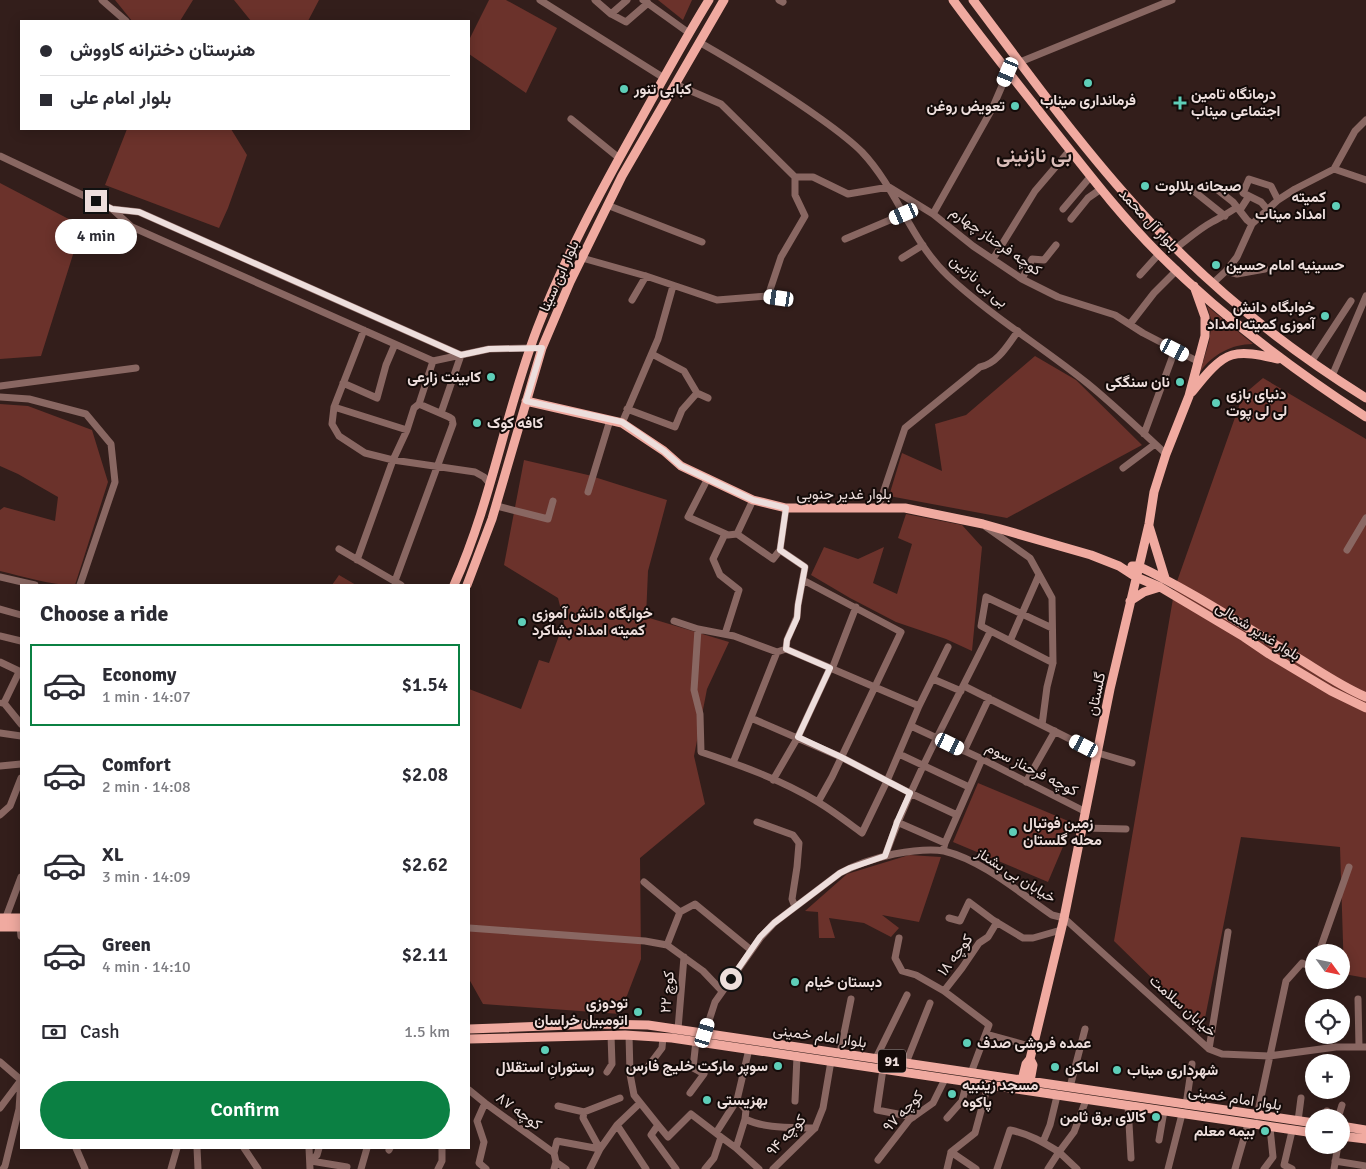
<!DOCTYPE html>
<meta charset="utf-8">
<style>
:root{--surface:#fff;--page:#f2f2f3;--text:#2b2b33;--muted:#7c7c81;--line:#e1e1e2;--accent:#0b8043}
body{margin:0;font-family:Signika,Vazirmatn,sans-serif;background:var(--page);color:var(--text);height:100vh;display:flex;flex-direction:column;font-size:19px;white-space:nowrap}
*{box-sizing:border-box;margin:0}
p{font-size:16px;color:var(--muted)}
.icon{flex:none;width:28px;height:28px;fill:none;stroke:currentColor;stroke-width:2;stroke-linecap:round;stroke-linejoin:round}
.map{position:relative;flex:1;overflow:hidden}
.panel{position:absolute;left:20px;top:584px;width:450px;height:565px;display:flex;flex-direction:column;background:var(--surface);border-radius:0px;box-shadow:0 2px 12px #0003}
.panel>*{flex:none}
.banner{position:absolute;left:20px;top:20px;width:450px;height:110px;border-radius:0px;box-shadow:0 2px 12px #0003;display:grid;align-content:center;height:110px;padding:0 20px;background:var(--surface)}
.needle{width:32px;rotate:123deg}
.buttons{position:absolute;left:1305px;top:944px;display:grid;gap:10px}
.buttons a{display:grid;place-items:center;width:45px;height:45px;border-radius:50%;background:var(--surface);box-shadow:0 2px 12px #0003;font-size:25px}
.end{position:absolute;width:22px;height:22px;margin:-11px;border:6px solid #eddedc;background:#111;box-shadow:0 0 0 2px #111}
.from{border-radius:50%}
.bubble{position:absolute;height:35px;border-radius:18px;background:var(--surface);box-shadow:0 2px 12px #0003;font-size:16px;font-weight:600;line-height:35px;text-align:center}
.car{position:absolute;width:15px;height:30px;margin:-15px -8px;border-radius:6px;box-shadow:0 0 4px 1px #0007;background:linear-gradient(#fff 24%,#345 0 40%,#fff 0 76%,#345 0 86%,#fff 0)}
.banner b{display:flex;align-items:center;gap:18px;height:48px;font-size:19px}
.banner b+b{border-top:1px solid var(--line)}
.banner i{width:12px;height:12px;background:var(--text)}
ul{padding:0;list-style:none}
li{display:flex;align-items:center;gap:15px;height:82px;margin:0 10px 8px;padding:0 10px;border:2px solid transparent;border-radius:0px}
li div{flex:1}
li b{display:block;font-size:19px}
li em{font-style:normal;font-weight:600}
li.selected{border-color:var(--accent)}
li>.icon{width:45px;height:45px;stroke-width:1.5}
h2{padding:0 20px;font-size:22px;line-height:60px}
.pay{display:flex;align-items:center;gap:12px;height:55px;padding:0 20px;font-size:19px}
.pay p{margin-inline-start:auto}
.button{display:flex;gap:10px;margin-top:auto;padding:10px 20px}
.button a{flex:1;height:58px;border-radius:30px;background:var(--accent);color:#fff;font-size:20px;font-weight:600;line-height:58px;text-align:center}
.map>svg:first-child{display:block}
</style>
<div class="map">
<svg width="1366" height="1169" viewBox="0 0 1366 1169">
<rect width="100%" height="100%" fill="#331e1b"/>
<!-- green -->
<path fill="#6b322b" d="M115 0H193L180 21H132Z
M234 0H319L308 21H251Z
M489 0H506L557 28 526 93 469 54V40Z
M658 0H692L683 20Z
M127 129H231L247 155 228 208 219 228 105 185Z
M0 183 82 226 41 356 0 359Z
M1207 306 1253 344C1231 344 1212 355 1200 372L1209 342 1212 322Z
M1035 356 1076 380 1142 445 1007 518 889 496 902 453 942 471 935 424 966 415Z
M1263 378 1366 439V978L1344 974 1340 847 1241 837 1203 1028 1114 941 1175 587 1243 395Z
M0 404 28 406 92 430 108 482 75 585C50 585 25 577 0 571V510L4 507 55 521 58 497 18 474 0 466Z
M524 460 588 475 667 500 648 571 646 617 729 642 707 689 694 756 705 804 640 858 641 959 620 1014 483 1004 469 979V689L521 709 539 660 549 663 564 622 558 598 504 565Z
M906 514 962 525 982 547 972 651 946 639 896 622 850 598 811 575 824 547 858 559 884 547 873 583 897 594 912 544 898 538Z
M339 575 356 585H332Z
M978 783 1073 823 1048 882 953 842Z
M909 855 941 857 919 922 882 915 899 928 891 937 864 923 829 918 835 938H819L818 912 805 911 847 874Z"/>
<g fill="none" stroke-linecap="round" stroke-linejoin="round">
<!-- minor -->
<path stroke="#896762" stroke-width="7" d="M102 0 126 21
M540 0 664 78
M595 0 611 14
M627 0 611 14 626 22 648 3
M643 0 689 33
M779 0 783 2
M699 42C741 66 782 91 821 119 835 129 850 140 862 152 897 189 911 241 948 276 991 316 1041 346 1087 383 1114 405 1140 430 1166 454
M1020 62 1172 0
M675 84 721 104 795 177H813L848 194 889 187 933 214 973 246 1022 279 1058 297 1115 315 1143 333 1199 362
M571 119 619 158
M0 156 112 209 132 227 433 361 489 349 531 348
M1334 169 1366 180
M1214 187 1233 202 1247 220 1252 224
M1195 192 1225 216
M607 205 702 242
M112 209 139 212 461 355
M1063 209 1091 176
M1267 209 1261 202 1243 193 1249 179 1271 186 1278 200
M1240 210 1249 196
M933 214 992 109 1008 72
M1071 219 1088 198 1101 189
M845 239 904 214
M1176 248C1188 239 1199 229 1212 222 1221 217 1229 213 1237 207
M582 258 646 276 717 300 768 296 789 299
M902 258 923 245
M993 259 1035 191 1070 150
M1226 271 1237 274 1265 269
M1140 275 1159 254
M1022 279 1032 259 1044 260 1056 245
M1213 283 1226 271 1237 257 1252 224 1278 200 1295 189 1334 169 1355 131 1366 120
M768 296 781 257 805 216 795 195V177
M632 300 646 276
M1130 324 1154 293 1177 270
M364 330 334 407 332 424 339 436 365 453 393 460 475 472 484 477 490 484
M652 354 684 371 697 393 708 398
M1311 362 1351 301
M1332 376 1366 296
M343 383 377 398 386 365 395 344
M0 386 136 368
M0 397 29 399 86 414 111 444 115 482 80 585
M334 407 407 430
M627 409 675 427 682 410 697 393
M441 413 461 355
M622 423 658 339 673 286
M1144 434 1175 350
M1123 468 1155 444
M708 478 688 517 728 535 737 534
M588 492 610 420
M753 500 737 534 773 559 780 550
M497 506 548 519 553 501
M878 508 905 428 980 367C997 364 1008 345 1018 331
M986 527 1030 558 1052 598 1053 663 1047 687 1042 725
M339 549 401 585
M1347 550 1366 518
M357 560 393 460 407 430 414 408 419 404 433 361
M0 577 35 585
M803 580 901 632 832 777 818 802
M395 581 453 424 452 419 449 417 419 404
M0 609 21 615
M674 621 698 629 734 636 777 652 786 649 919 706
M1052 628 986 597 981 626 1053 663
M698 629 694 690 700 714 701 752C740 765 782 780 818 802 833 811 847 822 862 833L887 781 919 706 948 647
M725 634 739 590 720 575 713 559 725 534
M0 636 21 641
M1010 641 1039 575
M786 649 787 640 797 617 798 605 805 567 780 550 786 508
M0 662 21 672
M832 669 856 607
M933 679 961 691
M964 686 1098 753 1132 763
M2 703H4L21 724
M4 703 19 672
M751 718 841 757 910 793 957 815
M911 726 982 759 1086 812
M0 733 21 736
M964 751 989 698
M899 754 969 787
M733 763 777 652
M0 766 21 764
M773 780 798 737 830 668
M1026 782 1055 731
M0 815 10 806 21 778
M757 822 793 835 799 843 797 867 792 899 795 907
M897 822 945 843
M1083 828 1126 829
M943 851 945 843 982 759
M885 856C913 778 954 706 990 632
M644 882 680 912 667 945 703 971 722 991
M680 912 695 904 751 950
M6 917 21 877
M949 918 960 921 969 902 993 920 1023 938H1033L1061 930
M20 927 21 936
M469 928 645 941 667 945
M899 938 895 958 902 971 916 975 944 991
M1319 952 1349 867
M1358 999 1359 1047
M678 1029 684 957
M705 1033 715 1002 761 937 774 923 840 873C857 864 876 858 894 854 910 851 928 848 944 851 982 860 1020 893 1052 915L1064 918 1209 1049 1222 1054 1269 1056 1336 1047H1366
M986 1034 1033 1047
M629 1035 630 1074 634 1095 658 1125
M1209 1049 1228 932
M840 1053 851 999
M876 1058 907 995
M0 1062 21 1080 19 1109 5 1166 3 1169
M906 1063 930 1003
M647 1068 662 1048 663 1037
M883 1069 877 1110 913 1117
M607 1072 612 1064 611 1035
M971 1073 989 1025 944 991 962 968 979 943 988 937 997 922
M1070 1087 1085 1029
M469 1090 485 1103 554 1153
M690 1093 704 1074 693 1068 696 1041
M795 1101 797 1056
M485 1103 477 1121 484 1142 479 1163 486 1169
M640 1103 617 1125 646 1169
M1186 1105 1192 1064
M558 1106 584 1112
M1128 1106 1131 1158
M0 1108 21 1080
M1327 1111 1328 1118
M1257 1116 1286 981 1302 963 1314 968
M947 1118 962 1101 967 1082
M1338 1118 1342 1105
M745 1119C766 1129 792 1127 815 1128
M1298 1121 1301 1098
M716 1133 737 1100
M1159 1140 1164 1111
M1043 1142 1050 1125 1057 1096
M76 1148 85 1169
M197 1148 198 1169
M244 1148 258 1169
M309 1148 310 1169
M736 1148 759 1169
M389 1150 390 1148
M951 1152 975 1133 988 1085
M951 1152 976 1169
M878 1160 909 1120 933 1103 945 1079
M311 1161 347 1167 346 1169
M311 1161 317 1155 319 1148
M1335 1161 1366 1166
M556 1162 566 1169
M171 1169 177 1148
M361 1169 367 1148
M438 1169 442 1161V1148
M554 1169 556 1162 554 1153 557 1141 600 1149 617 1125
M590 1169 600 1149 583 1118 584 1112 620 1098
M676 1169 651 1135 658 1125 668 1137 691 1114 721 1137
M705 1169 714 1158 721 1137 736 1148 745 1119 746 1110 737 1100 749 1049
M773 1169 815 1128 823 1108 831 1061
M947 1169 951 1152
M997 1169 1010 1130C1029 1134 1043 1142 1059 1152L1048 1169
M1077 1169 1059 1152 1074 1132 1086 1100
M1168 1169 1182 1114
M1235 1169 1248 1124
M1264 1169 1273 1157 1270 1128
M1292 1169 1284 1165 1292 1131
M1334 1169 1338 1145"/>
<!-- major -->
<path stroke="#f0aaa0" stroke-width="9" d="M953 0C983 41 1015 80 1046 120 1082 165 1117 212 1158 253 1221 316 1292 369 1366 417
M973 0C1031 77 1088 157 1155 227 1217 293 1289 350 1366 398
M1192 392C1201 381 1217 359 1232 355 1246 351 1264 356 1278 359
M526 401 622 423 664 451 681 466 753 500 786 508H905L983 524 1091 555 1119 566 1136 577 1160 587 1244 637 1269 654 1331 691 1366 708
M1149 526 1165 578
M1132 566H1138C1192 591 1242 625 1293 655 1318 670 1340 686 1366 697
M454 585C491 503 505 413 537 329 564 259 599 194 636 128 660 85 683 42 709 0
M467 585 492 519 542 348 570 282 622 176 724 0
M1130 601 1144 592 1160 587
M0 918H21
M0 927H21
M469 1029 596 1024 648 1025 1314 1123
M469 1039 625 1035 672 1038 1314 1133
M1021 1084 1026 1064 1030 1059
M1029 1087 1033 1065 1030 1059 1033 1047 1064 918 1110 689 1149 524 1154 492 1166 454 1189 396 1205 336V317L1194 286
M1341 1126 1366 1130
M1341 1136 1366 1139"/>
</g>
<g fill="none" stroke-linecap="round" stroke-linejoin="round">
<!-- route -->
<path stroke="#eddedc" stroke-width="6" d="M96 201 112 209 139 212 461 355 489 349 542 348 526 401 622 422 664 451 681 466 753 500 786 508 780 550 805 567 798 605 797 618 787 640 786 649 830 668 798 737 841 757 910 793 897 822 885 856 850 868 840 873 774 923 760 937 731 979"/>
</g>
<!-- markers -->
<g fill="#5eceb8" stroke="#140b09" stroke-width="2">
<circle cx="1088" cy="83" r="5"/>
<circle cx="624" cy="89" r="5"/>
<path d="M1177.5 95.5h5v5h5v5h-5v5h-5v-5h-5v-5h5z"/>
<circle cx="1015" cy="106" r="5"/>
<circle cx="1145" cy="186" r="5"/>
<circle cx="1336" cy="206" r="5"/>
<circle cx="1216" cy="265" r="5"/>
<circle cx="1325" cy="316" r="5"/>
<circle cx="491" cy="377" r="5"/>
<circle cx="1180" cy="382" r="5"/>
<circle cx="1216" cy="403" r="5"/>
<circle cx="477" cy="423" r="5"/>
<circle cx="522" cy="622" r="5"/>
<circle cx="1013" cy="832" r="5"/>
<circle cx="795" cy="982" r="5"/>
<circle cx="638" cy="1012" r="5"/>
<circle cx="967" cy="1043" r="5"/>
<circle cx="545" cy="1050" r="5"/>
<circle cx="778" cy="1066" r="5"/>
<circle cx="1055" cy="1067" r="5"/>
<circle cx="1117" cy="1070" r="5"/>
<circle cx="952" cy="1094" r="5"/>
<circle cx="707" cy="1100" r="5"/>
<circle cx="1156" cy="1117" r="5"/>
<circle cx="1265" cy="1131" r="5"/>
</g>
<g text-anchor="middle" stroke-width="4" stroke-linejoin="round" paint-order="stroke">
<!-- shield labels -->
<rect fill="#140b09" stroke="#ac9f9d" stroke-width="1" x="878" y="1049.5" width="28" height="23" rx="4"/>
<g font-size="14" font-weight="bold" fill="#eddedc">
<text x="892" y="1066">91</text>
</g>
<!-- poi labels -->
<g font-size="15" font-weight="bold" fill="#eddedc" stroke="#140b09" text-anchor="start">
<text x="634" y="94">کبابی تنور</text>
<text x="1191" y="99">درمانگاه تامین<tspan x="1191" dy="17">اجتماعی میناب</tspan></text>
<text x="1088" y="105" text-anchor="middle">فرمانداری میناب</text>
<text x="1005" y="111" text-anchor="end">تعویض روغن</text>
<text x="1155" y="191">صبحانه بلالوت</text>
<text x="1326" y="202" text-anchor="end">کمیته<tspan x="1326" dy="17">امداد میناب</tspan></text>
<text x="1226" y="270">حسینیه امام حسین</text>
<text x="1315" y="312" text-anchor="end">خوابگاه دانش<tspan x="1315" dy="17">آموزی کمیته امداد</tspan></text>
<text x="481" y="382" text-anchor="end">کابینت زارعی</text>
<text x="1170" y="387" text-anchor="end">نان سنگکی</text>
<text x="1226" y="399">دنیای بازی<tspan x="1226" dy="17">لی لی پوت</tspan></text>
<text x="487" y="428">کافه کوک</text>
<text x="532" y="618">خوابگاه دانش آموزی<tspan x="532" dy="17">کمیته امداد بشاکرد</tspan></text>
<text x="1023" y="828">زمین فوتبال<tspan x="1023" dy="17">محله گلستان</tspan></text>
<text x="805" y="987">دبستان خیام</text>
<text x="628" y="1008" text-anchor="end">تودوزی<tspan x="628" dy="17">اتومبیل خراسان</tspan></text>
<text x="977" y="1048">عمده فروشی صدف</text>
<text x="768" y="1071" text-anchor="end">سوپر مارکت خلیج فارس</text>
<text x="545" y="1072" text-anchor="middle">رستورانِ استقلال</text>
<text x="1065" y="1072">اماکن</text>
<text x="1127" y="1075">شهرداری میناب</text>
<text x="962" y="1090">مسجد زینبیه<tspan x="962" dy="17">پاکوه</tspan></text>
<text x="717" y="1105">بهزیستی</text>
<text x="1146" y="1122" text-anchor="end">کالای برق ثامن</text>
<text x="1255" y="1136" text-anchor="end">بیمه معلم</text>
</g>
<!-- street labels -->
<g font-size="15" fill="#eddedc" stroke="#140b09">
<text transform="translate(1149 220) rotate(47)" y="5">بلوار آل محمد</text>
<text transform="translate(996 241) rotate(35)" y="5">کوچه فرحناز چهارم</text>
<text transform="translate(559 276) rotate(-66)" y="5">بلوار ابن سینا</text>
<text transform="translate(979 281) rotate(41)" y="5">بی بی نازنین</text>
<text x="844" y="499">بلوار غدیر جنوبی</text>
<text transform="translate(1258 631) rotate(32)" y="5">بلوار غدیر شمالی</text>
<text transform="translate(1096 694) rotate(-78)" y="5">گلستان</text>
<text transform="translate(1032 769) rotate(27)" y="5">کوچه فرحناز سوم</text>
<text transform="translate(1016 875) rotate(32)" y="5">خیابان بی بشناز</text>
<text transform="translate(955 955) rotate(-53)" y="5">کوچه ۱۸</text>
<text transform="translate(667 992) rotate(-85)" y="5">کوچ ۲۲</text>
<text transform="translate(1183 1006) rotate(42)" y="5">خیابان سلامت</text>
<text transform="translate(820 1036) rotate(8)" y="5">بلوار امام خمینی</text>
<text transform="translate(1235 1098) rotate(9)" y="5">بلوار امام خمینی</text>
<text transform="translate(519 1111) rotate(36)" y="5">کوچه ۸۷</text>
<text transform="translate(903 1111) rotate(-46)" y="5">کوچه ۹۷</text>
<text transform="translate(786 1135) rotate(-47)" y="5">کوچه ۹۴</text>
</g>
<!-- district labels -->
<g font-size="20" font-weight="bold" fill="#dabdb9" stroke="#140b09">
<text x="1034" y="162">بی نازنینی</text>
</g>
</g>
</svg>
<div class="buttons">
<a><svg class="needle" viewBox="-14 -14 28 28"><path d="M0-13l5 13h-10z" fill="#e53935"/><path d="M0 13l5-13h-10z" fill="#7c7c81"/></svg></a>
<a><svg class="icon" aria-label="locate" viewBox="0 0 24 24"><circle cx="12" cy="12" r="6"/><path d="M12 2v4M12 18v4M2 12h4M18 12h4"/></svg></a>
<a>+</a>
<a>−</a>
</div>
<i class="end from" style="left:731px;top:979px"></i>
<i class="end" style="left:96px;top:201px"></i>
<div class="bubble" style="left:55px;top:219px;width:82px">4 min</div>
<i class="car" style="left:1008px;top:72px;rotate:203deg"></i>
<i class="car" style="left:904px;top:214px;rotate:247deg"></i>
<i class="car" style="left:779px;top:298px;rotate:278deg"></i>
<i class="car" style="left:1175px;top:350px;rotate:117deg"></i>
<i class="car" style="left:950px;top:744px;rotate:116deg"></i>
<i class="car" style="left:1084px;top:746px;rotate:297deg"></i>
<i class="car" style="left:705px;top:1033px;rotate:17deg"></i>
<div class="banner">
<b><i class="from"></i>هنرستان دخترانه کاووش</b>
<b><i></i>بلوار امام علی</b>
</div>
<section class="panel">
<h2>Choose a ride</h2>
<ul>
<li class="selected"><svg class="icon" aria-label="car" viewBox="0 0 24 24"><path d="M5 17H2v-5l4-1 3-4h7l3 4 3 1v5h-3M9 17h6M6 11h13"/><circle cx="7" cy="17" r="2"/><circle cx="17" cy="17" r="2"/></svg><div><b>Economy</b><p>1 min · 14:07</p></div><em>$1.54</em></li>
<li><svg class="icon" aria-label="car" viewBox="0 0 24 24"><path d="M5 17H2v-5l4-1 3-4h7l3 4 3 1v5h-3M9 17h6M6 11h13"/><circle cx="7" cy="17" r="2"/><circle cx="17" cy="17" r="2"/></svg><div><b>Comfort</b><p>2 min · 14:08</p></div><em>$2.08</em></li>
<li><svg class="icon" aria-label="car" viewBox="0 0 24 24"><path d="M5 17H2v-5l4-1 3-4h7l3 4 3 1v5h-3M9 17h6M6 11h13"/><circle cx="7" cy="17" r="2"/><circle cx="17" cy="17" r="2"/></svg><div><b>XL</b><p>3 min · 14:09</p></div><em>$2.62</em></li>
<li><svg class="icon" aria-label="car" viewBox="0 0 24 24"><path d="M5 17H2v-5l4-1 3-4h7l3 4 3 1v5h-3M9 17h6M6 11h13"/><circle cx="7" cy="17" r="2"/><circle cx="17" cy="17" r="2"/></svg><div><b>Green</b><p>4 min · 14:10</p></div><em>$2.11</em></li>
</ul>
<div class="pay"><svg class="icon" aria-label="cash" viewBox="0 0 24 24"><path d="M3 7h18v10H3z"/><circle cx="12" cy="12" r="2"/></svg>Cash<p>1.5 km</p></div>
<div class="button"><a>Confirm</a></div>
</section>
</div>
